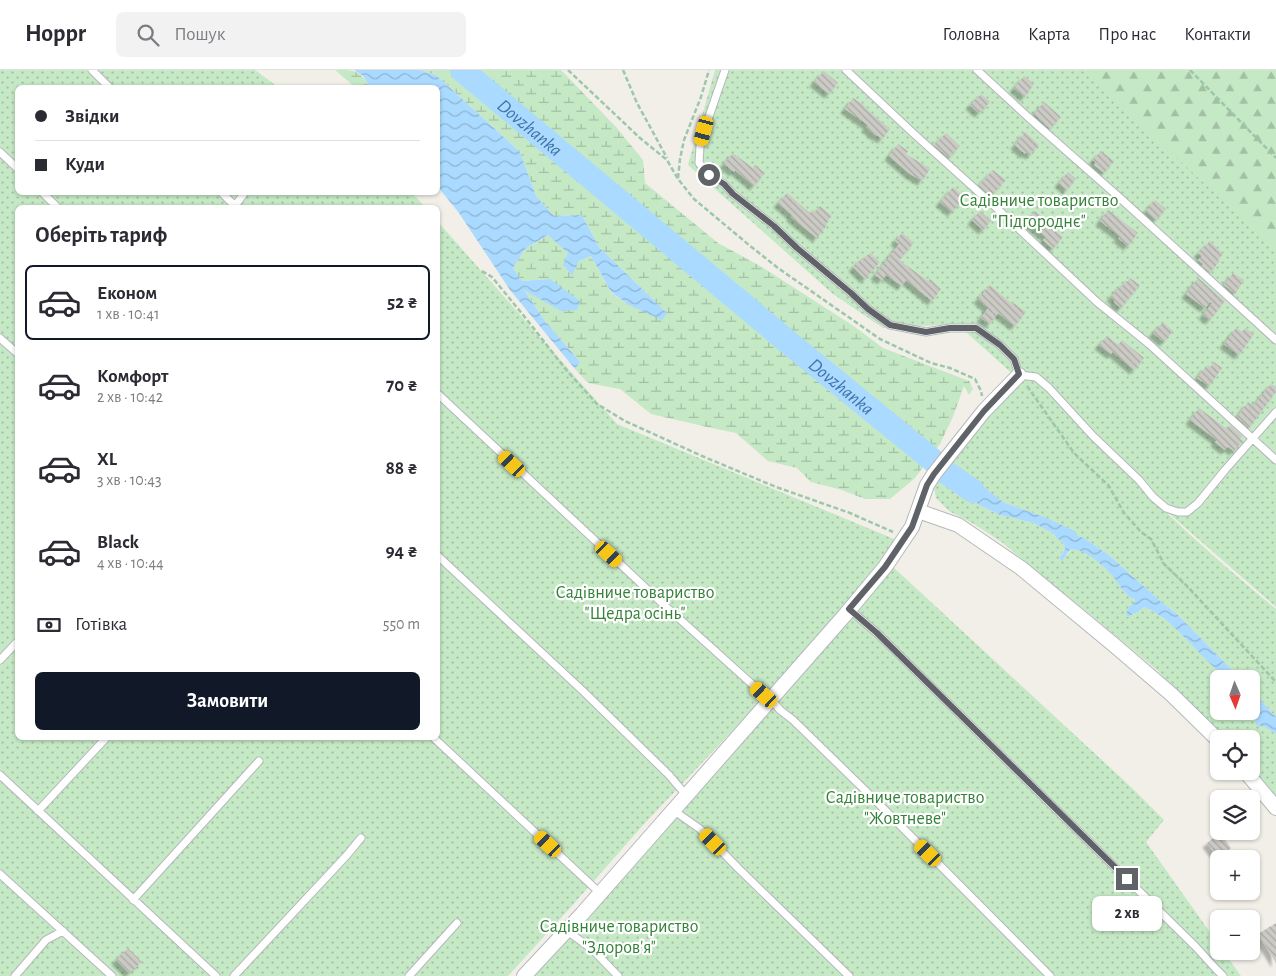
<!DOCTYPE html>
<html lang="uk">
<meta charset="utf-8">
<style>
:root{--surface:#fff;--page:#f2f2f3;--text:#2b2b33;--muted:#7c7c81;--line:#e1e1e2;--accent:#111827}
body{margin:0;font-family:"Alegreya Sans",sans-serif;background:var(--page);color:var(--text);height:100vh;display:flex;flex-direction:column;font-size:19px;white-space:nowrap}
*{box-sizing:border-box;margin:0}
p{font-size:16px;color:var(--muted)}
.icon{flex:none;width:28px;height:28px;fill:none;stroke:currentColor;stroke-width:2;stroke-linecap:round;stroke-linejoin:round}
.map{position:relative;flex:1;overflow:hidden}
.sheet{position:absolute;left:15px;top:135px;width:425px;height:535px;display:flex;flex-direction:column;background:var(--surface);border-radius:8px;box-shadow:0 1px 4px #0004}
.sheet>*{flex:none}
.banner{position:absolute;left:15px;top:15px;width:425px;height:110px;border-radius:8px;box-shadow:0 1px 4px #0004;display:grid;align-content:center;height:110px;padding:0 20px;background:var(--surface)}
.needle{width:32px;rotate:178deg}
.tools{position:absolute;left:1210px;top:600px;display:grid;gap:10px}
.tools a{display:grid;place-items:center;width:50px;height:50px;border-radius:8px;background:var(--surface);box-shadow:0 1px 4px #0004;font-size:25px}
.end{position:absolute;width:22px;height:22px;margin:-11px;border:6px solid #5f6368;background:#fff;box-shadow:0 0 0 2px #fff}
.from{border-radius:50%}
.bubble{position:absolute;height:35px;border-radius:8px;background:var(--surface);box-shadow:0 1px 4px #0004;font-size:16px;font-weight:600;line-height:35px;text-align:center}
.car{position:absolute;width:15px;height:30px;margin:-15px -8px;border-radius:6px;box-shadow:0 0 4px 1px #0007;background:linear-gradient(#f5c518 24%,#345 0 40%,#f5c518 0 76%,#345 0 86%,#f5c518 0)}
.banner b{display:flex;align-items:center;gap:18px;height:48px;font-size:19px}
.banner b+b{border-top:1px solid var(--line)}
.banner i{width:12px;height:12px;background:var(--text)}
ul{padding:0;list-style:none}
li{display:flex;align-items:center;gap:15px;height:75px;margin:0 10px 8px;padding:0 10px;border:2px solid transparent;border-radius:8px}
li div{flex:1}
li b{display:block;font-size:19px}
li em{font-style:normal;font-weight:600}
li.active{border-color:var(--accent)}
li>.icon{width:45px;height:45px;stroke-width:1.5}
h2{padding:0 20px;font-size:22px;line-height:60px}
.pay{display:flex;align-items:center;gap:12px;height:55px;padding:0 20px;font-size:19px}
.pay p{margin-inline-start:auto}
.action{display:flex;gap:10px;margin-top:auto;padding:10px 20px}
.action a{flex:1;height:58px;border-radius:8px;background:var(--accent);color:#fff;font-size:20px;font-weight:600;line-height:58px;text-align:center}
header{display:flex;align-items:center;gap:30px;box-sizing:border-box;height:70px;padding:0 25px;background:var(--surface);border-bottom:1px solid var(--line)}
header strong{font-size:24px}
nav{display:flex;gap:28px;margin-inline-start:auto;font-size:18px}
.search{width:350px;height:45px;background:var(--page);display:flex;align-items:center;gap:12px;box-sizing:border-box;padding:0 18px;border-radius:8px;color:var(--muted);font-size:19px}
.map>svg:first-child{display:block}
</style>
<header>
<strong>Hoppr</strong>
<div class="search"><svg class="icon" aria-label="search" viewBox="0 0 24 24"><circle cx="10" cy="10" r="6"/><path d="M15 15l6 6"/></svg>Пошук</div>
<nav><a>Головна</a><a>Карта</a><a>Про нас</a><a>Контакти</a></nav>
</header>
<div class="map">
<svg width="1276" height="906" viewBox="0 0 1276 906">
<defs>
<pattern id="grass-dots" width="8" height="8" patternUnits="userSpaceOnUse" patternTransform="scale(1.25)"><rect width="8" height="8" fill="#c5e8c5"/><path d="M2 2h.1M6 6h.1" fill="none" stroke="#a3c0a4" stroke-width="1.8" stroke-linecap="round"/></pattern>
<pattern id="forest-firs" width="22" height="20" patternUnits="userSpaceOnUse" patternTransform="scale(1.25)"><rect width="22" height="20" fill="#c5e8c5"/><path d="M5 1l3.5 6h-7zM16 11l3.5 6h-7z" fill="#a3c0a4"/></pattern>
<pattern id="wetland-marsh" width="20" height="14" patternUnits="userSpaceOnUse" patternTransform="scale(1.25)"><rect width="20" height="14" fill="#c5e8c5"/><path d="M1 5h8M5 5V1M11 12h8M15 12V8" fill="none" stroke="#a3c0a4"/></pattern>
<pattern id="water-waves" width="16" height="10" patternUnits="userSpaceOnUse" patternTransform="scale(1.25)"><rect width="16" height="10" fill="#aadaff"/><path d="M0 5q4-4 8 0t8 0" fill="none" stroke="#8eb4d2"/></pattern>
<pattern id="building-back-hatch" width="6" height="6" patternUnits="userSpaceOnUse" patternTransform="scale(1.25)"><rect width="6" height="6" fill="#cccac5"/><path d="M-1 5l2 2M0 0l6 6M5-1l2 2" fill="none" stroke="#a9a8a4"/></pattern>
<filter id="shadow"><feDropShadow dx="-4.5" dy="4.5" stdDeviation="1" flood-color="#0004"/></filter>
</defs>
<rect width="100%" height="100%" fill="#f1efe8"/>
<!-- grass -->
<path fill="url(#grass-dots)" d="M0 0H255L278 17 18 18V122H411L425 137 18 138V668H438V152L617 354 899 471 866 520 644 754 570 838 508 906H0Z
M715 0H1093L1276 167V537L1156 432C1194 470 1235 505 1276 539V647L1251 620V609H1241L1177 544 1159 530 1109 485 1084 468 1078 466 1042 446 1003 432 982 417 949 398 945 390 1016 307 957 254 883 258 833 224 688 95Z
M947 403V407L964 420 979 435 1000 445 1034 453 1054 464 1057 468 1064 474 1065 478 1059 488 1062 490 1072 479 1081 480 1097 490 1111 503 1124 522 1135 529V532L1129 537 1126 543 1127 547 1138 542 1144 537C1166 546 1181 564 1198 581 1207 590 1216 599 1225 609H1219V641H1251V640L1265 657 1276 664V726L1251 698V669H1226L1188 635 1158 601 1091 545 1034 500 1003 473 974 454 949 441 936 428 934 417 939 408Z
M891 495 1131 717 1164 750 1146 772 1219 875V881H1223L1241 906H527Z"/>
<!-- forest -->
<path fill="url(#forest-firs)" d="M1082 0H1276V180Z"/>
<!-- wetland -->
<path fill="url(#wetland-marsh)" d="M335 0C356 0 359 0 370 17H355Z
M420 0H561L616 57 643 90 645 113 718 173 762 197 855 257 883 278 969 311 973 319 969 325 964 316 952 349 940 374 915 408 890 429H865L842 420 811 412 797 398 768 391 736 363 707 357 651 344 620 319 588 313 575 299 580 292 545 251 523 218 550 209 522 211 513 198 525 179 549 165 568 183 571 204 579 191 591 186 611 223 629 235 667 243 599 177 582 145 554 146 536 126 520 82 436 5Z"/>
<!-- water -->
<path fill="url(#water-waves)" d="M354 0H420L436 5 520 82 536 126 554 146 582 145 599 177 667 243 662 250 629 235 611 222 591 186 579 191 572 205 563 195 568 183 548 165 525 179 513 198 522 211 550 209 580 231 577 240 561 241 524 220 545 251 580 292 575 299 510 220 459 143 438 117V18L370 17 363 6Z
M949 398 955 401 961 400 1003 432 1042 446 1075 461 1078 466 1084 468 1109 485 1159 530 1177 544 1241 609H1225C1214 597 1203 587 1192 575 1177 560 1164 545 1144 537L1138 542 1127 547 1126 543 1129 537 1135 532V529C1123 525 1119 513 1111 504 1110 503 1106 499 1105 498 1095 489 1086 481 1072 479L1069 481 1062 491 1059 488 1065 479 1064 474 1057 468 1054 464 1034 453 1000 445 979 435 964 420 944 405Z
M1251 620 1276 647V664L1265 657 1256 655 1253 642 1251 640Z"/>
<g fill="none" stroke-linecap="round" stroke-linejoin="round">
<!-- river -->
<path stroke="#aadaff" stroke-width="24" id="s1" d="M462 0 788 272 935 392 947 403 973 421"/>
</g>
<!-- building -->
<path fill="url(#building-back-hatch)" filter="url(#shadow)" d="M824 1 838 13 829 24 814 12Z
M1024 6 1034 14 1025 27 1014 18Z
M981 24 990 32 979 43 970 35Z
M853 28 865 36 864 37 890 59 882 69 877 65 876 66 866 57 868 55 845 39Z
M1044 32 1061 47 1050 59 1034 44Z
M1025 62 1039 75 1030 85 1026 82 1025 84 1015 75Z
M946 63 960 76 949 88 934 75Z
M898 74 908 81 906 84 930 99 922 111 910 104 889 86Z
M1101 81 1114 91 1104 103 1094 95 1096 92 1093 90Z
M733 83 753 98 755 95 765 103 754 116 735 100 734 102 724 94Z
M993 100 1006 110 991 126 979 115Z
M1068 102 1076 109 1067 120 1059 113Z
M953 117 965 127 952 142 940 132Z
M787 123 810 143 812 140 815 142 820 136 832 146 828 150 829 151 826 154 827 155 817 168 791 147 792 145 778 133Z
M1155 130 1166 139 1156 150 1146 141Z
M1108 140 1138 163 1128 176 1118 168 1120 166 1100 151Z
M980 141 991 151 983 160 972 150Z
M1035 141 1044 149 1043 151 1063 167 1053 179 1043 170 1046 167 1026 151Z
M902 163 914 173 899 190 928 211 930 209 941 219 932 231 906 210 902 216 886 205 882 210 875 205 899 174 895 171Z
M1210 171 1223 184 1218 190 1219 192 1210 202 1202 196 1203 194 1198 190 1202 186 1198 183Z
M870 183 880 192 865 209 853 197 862 188 863 189Z
M1233 203 1244 210 1235 224 1224 215Z
M1130 208 1140 215 1121 238 1114 232 1115 230 1111 227 1121 215 1122 216 1126 211 1127 212Z
M1198 208 1225 231 1210 250 1203 245 1212 233 1210 232 1205 238 1186 224Z
M990 215 1013 235 1014 233 1026 242 1015 256 998 243 990 254 981 248 988 238 978 229Z
M1163 252 1173 261 1164 272 1153 263Z
M1236 258 1242 262 1245 258 1254 264 1239 285 1224 274Z
M1107 266 1118 275 1122 270 1144 288 1134 300 1113 282 1111 284 1099 275Z
M1214 292 1222 298 1209 316 1197 308 1206 296 1210 298Z
M1271 314 1276 317V322L1249 358 1237 347 1248 332 1253 336Z
M1199 338 1227 359 1230 355 1242 366 1240 369 1243 371 1234 381 1228 377 1225 380 1215 372 1217 370 1190 350Z
M1220 763 1231 778 1218 788 1207 773Z
M1276 853V893L1258 864Z
M128 878 142 892 129 903 116 890Z"/>
<g fill="none" stroke-linecap="round" stroke-linejoin="round">
<!-- service casing -->
<g stroke="#b5b8bc" stroke-width="9">
<path id="service" d="M92 0 110 18
M725 0 704 61 700 76 699 93 709 105 724 114 733 124 774 156 797 178 851 223 868 239 890 255 926 262 950 258H976L1000 275 1014 289 1019 305 1036 307 1049 318 1093 366 1139 410 1153 427 1166 438 1178 442H1187L1198 433 1225 400 1276 342
M846 0 913 63 1002 143 1097 232 1149 274 1276 390
M977 0 1028 47 1120 128 1276 270
M0 82 18 99
M42 122 58 138
M221 122 237 138
M235 136 245 122
M0 268 18 284
M438 324 663 534 764 625 771 629 780 640 793 650 873 728 1050 906
M438 486 584 622 669 705 686 725
M849 539 877 563 1196 877 1216 899 1223 906
M0 590 18 571
M434 668 600 823
M0 705 216 906
M673 740 700 759 738 798 849 906
M38 741 106 668
M0 804 112 906
M133 830 259 691
M566 860 593 880 618 906
M15 906 46 870 63 861
M234 906 347 785 361 768
M409 906 457 853"/>
</g>
<!-- minor casing -->
<g stroke="#b5b8bc" stroke-width="16">
<path id="minor" d="M918 441 958 455 1021 498 1114 575 1171 624 1219 671
M1245 701 1276 738
M524 906 582 844 656 760 845 545 885 497 912 457 927 415 934 404 984 341 1019 305"/>
</g>
<!-- path -->
<path stroke="#9cc7a9" stroke-width="2.5" stroke-dasharray="5 2.5" stroke-linecap="butt" d="M568 0 640 68 667 90 678 109 694 129 749 175 778 198 880 269 931 293 950 298 975 309 981 321 982 326
M623 0 637 33 667 88
M1190 0 1276 88
M678 108 680 89 684 70 701 27 709 0
M482 201 492 207 528 251 567 301 597 334 625 351 702 386 776 417 850 443 893 462
M1027 316 1074 383 1109 416 1124 443 1141 462 1151 469 1164 494 1187 516 1276 612"/>
<!-- service -->
<use href="#service" stroke="#fff" stroke-width="7"/>
<!-- minor -->
<use href="#minor" stroke="#fff" stroke-width="14"/>
</g>
<g fill="none" stroke-linecap="round" stroke-linejoin="round">
<!-- route -->
<path stroke="#5f6368" stroke-width="6" d="M709 105 724 114 733 124 774 156 797 178 851 223 868 239 890 255 926 262 950 258H976L1000 275 1014 289 1019 304 984 341 934 404 927 415 912 457 885 497 849 539 877 563 1127 809"/>
</g>
<g text-anchor="middle" stroke-width="4.5" stroke-linejoin="round" paint-order="stroke">
<!-- park labels -->
<g font-size="18" fill="#348238" stroke="#fff">
<text x="1039" y="136">Садівниче товариство<tspan x="1039" dy="21">"Підгороднє"</tspan></text>
<text x="635" y="528">Садівниче товариство<tspan x="635" dy="21">"Щедра осінь"</tspan></text>
<text x="905" y="733">Садівниче товариство<tspan x="905" dy="21">"Жовтневе"</tspan></text>
<text x="619" y="862">Садівниче товариство<tspan x="619" dy="21">"Здоров'я"</tspan></text>
</g>
<!-- water labels -->
<g font-size="19" font-style="italic" fill="#4174aa" stroke="#fff">
<text dy="7" stroke="none"><textPath href="#s1" startOffset="89">Dovzhanka</textPath></text>
<text dy="7" stroke="none"><textPath href="#s1" startOffset="494">Dovzhanka</textPath></text>
</g>
</g>
</svg>
<div class="tools">
<a><svg class="needle" viewBox="-14 -14 28 28"><path d="M0-13l5 13h-10z" fill="#e53935"/><path d="M0 13l5-13h-10z" fill="#7c7c81"/></svg></a>
<a><svg class="icon" aria-label="locate" viewBox="0 0 24 24"><circle cx="12" cy="12" r="6"/><path d="M12 2v4M12 18v4M2 12h4M18 12h4"/></svg></a>
<a><svg class="icon" aria-label="layers" viewBox="0 0 24 24"><path d="M12 4l9 5-9 5-9-5zM3 14l9 5 9-5"/></svg></a>
<a>+</a>
<a>−</a>
</div>
<i class="end from" style="left:709px;top:105px"></i>
<i class="end" style="left:1127px;top:809px"></i>
<div class="bubble" style="left:1092px;top:826px;width:70px">2 хв</div>
<i class="car" style="left:704px;top:61px;rotate:195deg"></i>
<i class="car" style="left:512px;top:394px;rotate:313deg"></i>
<i class="car" style="left:609px;top:484px;rotate:133deg"></i>
<i class="car" style="left:764px;top:625px;rotate:312deg"></i>
<i class="car" style="left:713px;top:772px;rotate:316deg"></i>
<i class="car" style="left:548px;top:774px;rotate:313deg"></i>
<i class="car" style="left:928px;top:783px;rotate:315deg"></i>
<div class="banner">
<b><i class="from"></i>Звідки</b>
<b><i></i>Куди</b>
</div>
<section class="sheet">
<h2>Оберіть тариф</h2>
<ul>
<li class="active"><svg class="icon" aria-label="car" viewBox="0 0 24 24"><path d="M5 17H2v-5l4-1 3-4h7l3 4 3 1v5h-3M9 17h6M6 11h13"/><circle cx="7" cy="17" r="2"/><circle cx="17" cy="17" r="2"/></svg><div><b>Економ</b><p>1 хв · 10:41</p></div><em>52 ₴</em></li>
<li><svg class="icon" aria-label="car" viewBox="0 0 24 24"><path d="M5 17H2v-5l4-1 3-4h7l3 4 3 1v5h-3M9 17h6M6 11h13"/><circle cx="7" cy="17" r="2"/><circle cx="17" cy="17" r="2"/></svg><div><b>Комфорт</b><p>2 хв · 10:42</p></div><em>70 ₴</em></li>
<li><svg class="icon" aria-label="car" viewBox="0 0 24 24"><path d="M5 17H2v-5l4-1 3-4h7l3 4 3 1v5h-3M9 17h6M6 11h13"/><circle cx="7" cy="17" r="2"/><circle cx="17" cy="17" r="2"/></svg><div><b>XL</b><p>3 хв · 10:43</p></div><em>88 ₴</em></li>
<li><svg class="icon" aria-label="car" viewBox="0 0 24 24"><path d="M5 17H2v-5l4-1 3-4h7l3 4 3 1v5h-3M9 17h6M6 11h13"/><circle cx="7" cy="17" r="2"/><circle cx="17" cy="17" r="2"/></svg><div><b>Black</b><p>4 хв · 10:44</p></div><em>94 ₴</em></li>
</ul>
<div class="pay"><svg class="icon" aria-label="cash" viewBox="0 0 24 24"><path d="M3 7h18v10H3z"/><circle cx="12" cy="12" r="2"/></svg>Готівка<p>550 m</p></div>
<div class="action"><a>Замовити</a></div>
</section>
</div>
